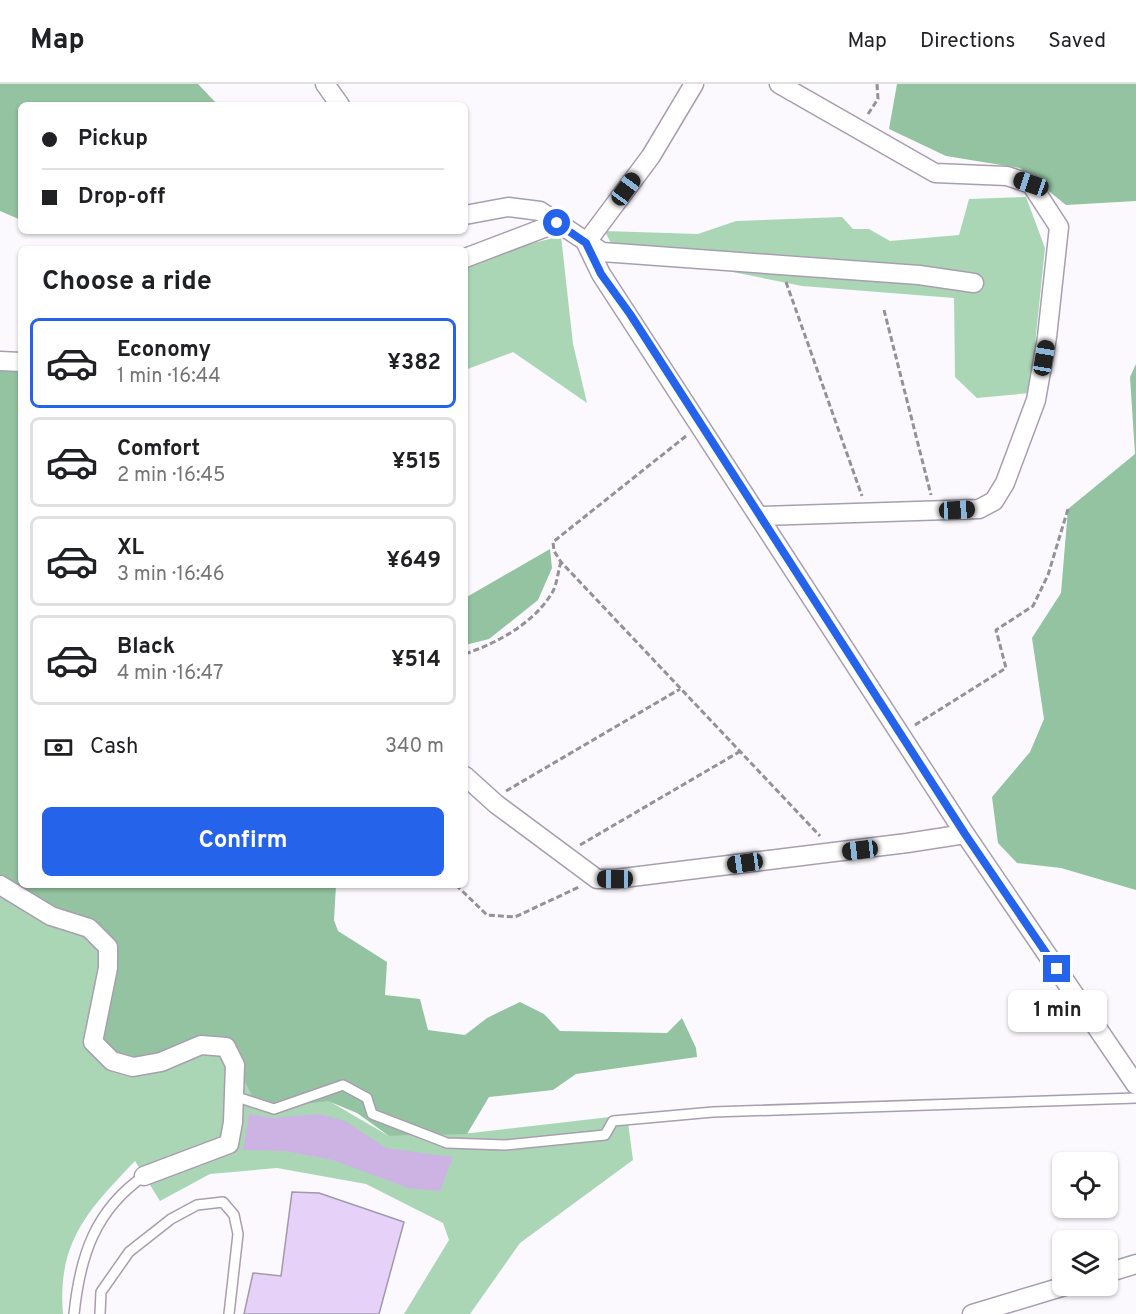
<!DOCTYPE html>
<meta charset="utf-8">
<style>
:root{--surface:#fff;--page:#f2f2f2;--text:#202124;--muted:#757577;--line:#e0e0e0;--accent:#2563eb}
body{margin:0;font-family:Overpass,sans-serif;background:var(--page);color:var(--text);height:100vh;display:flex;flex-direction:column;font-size:22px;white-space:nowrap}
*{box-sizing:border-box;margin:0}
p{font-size:20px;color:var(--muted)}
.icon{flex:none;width:33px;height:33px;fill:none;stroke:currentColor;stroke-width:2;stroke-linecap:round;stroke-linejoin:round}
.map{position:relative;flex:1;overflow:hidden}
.details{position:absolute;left:18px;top:162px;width:450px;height:642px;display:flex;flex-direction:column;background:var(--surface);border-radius:9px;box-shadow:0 2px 4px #0004}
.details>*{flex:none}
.guide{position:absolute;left:18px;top:18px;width:450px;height:132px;border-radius:9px;box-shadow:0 2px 4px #0004;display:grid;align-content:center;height:132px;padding:0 24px;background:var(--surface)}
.fabs{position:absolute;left:1052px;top:1068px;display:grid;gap:12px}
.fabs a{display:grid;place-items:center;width:66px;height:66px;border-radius:9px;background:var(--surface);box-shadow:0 2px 4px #0004;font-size:30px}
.end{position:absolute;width:27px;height:27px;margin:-14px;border:8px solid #2563eb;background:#fff;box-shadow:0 0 0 3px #fff}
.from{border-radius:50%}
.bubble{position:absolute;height:42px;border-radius:9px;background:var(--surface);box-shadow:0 2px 4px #0004;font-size:20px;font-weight:700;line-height:42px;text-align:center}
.car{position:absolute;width:18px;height:36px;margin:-18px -9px;border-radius:8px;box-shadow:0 0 4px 2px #0007;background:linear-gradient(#222 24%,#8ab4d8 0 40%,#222 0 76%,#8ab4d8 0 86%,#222 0)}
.guide b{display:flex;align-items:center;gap:21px;height:57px;font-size:22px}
.guide b+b{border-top:2px solid var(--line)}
.guide i{width:15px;height:15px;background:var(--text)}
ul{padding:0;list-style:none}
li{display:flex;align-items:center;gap:18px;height:90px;margin:0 12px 9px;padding:0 12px;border:3px solid var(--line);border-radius:9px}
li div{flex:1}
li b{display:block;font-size:22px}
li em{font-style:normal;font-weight:700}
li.active{border-color:var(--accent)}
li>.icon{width:54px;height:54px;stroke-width:1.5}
h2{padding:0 24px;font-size:27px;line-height:72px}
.pay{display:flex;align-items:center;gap:15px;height:66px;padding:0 24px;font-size:22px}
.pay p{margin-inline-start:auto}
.button{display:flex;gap:12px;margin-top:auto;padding:12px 24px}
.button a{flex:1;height:69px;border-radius:9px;background:var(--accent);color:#fff;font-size:24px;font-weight:700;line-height:69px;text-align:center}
header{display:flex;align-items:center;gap:36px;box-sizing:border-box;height:84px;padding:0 30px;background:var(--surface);border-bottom:2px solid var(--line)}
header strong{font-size:28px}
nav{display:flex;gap:33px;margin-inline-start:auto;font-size:21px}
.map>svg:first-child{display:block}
</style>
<header>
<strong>Map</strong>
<nav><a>Map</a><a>Directions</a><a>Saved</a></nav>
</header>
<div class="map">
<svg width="1136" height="1230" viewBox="0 0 1136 1230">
<rect width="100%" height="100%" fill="#fbf9fd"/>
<!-- green -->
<path fill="#abd6b6" d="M1026 113 1045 164 1030 309 977 314 955 293 954 214 802 202 613 164 605 147 698 150 736 137 842 133 853 145H869L890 157 959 151 969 115Z
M561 152 573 260 587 319 513 268 465 286V181L490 170Z
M0 791 108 863 201 961 329 1017 389 1052 471 1049 627 1031 633 1076 520 1159 470 1230H404L449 1156 443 1139 366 1100 277 1084 210 1090 160 1117 135 1077C88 1126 57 1158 63 1230H0Z"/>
<!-- forest -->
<path fill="#93c3a0" d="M0 0H198L218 21H21V136L0 127Z
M897 0H1136V117L1066 121 1020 84 946 72 889 45Z
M1136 280V806L1061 784 1017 779 998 759 992 713 1030 668 1044 635 1032 554 1061 509 1068 425 1135 370 1130 293Z
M9 284 21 289V801H336L334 836 338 847 387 878 385 911 420 915 428 946 465 951 487 934 520 918 544 930 560 947 667 949 682 934 696 964 697 973 576 990 553 1006 489 1013 467 1050 389 1052 357 1029 328 1017 278 1023 253 1013 226 963 133 983 97 962 108 863 0 801V287Z
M550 465 552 484 538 516 489 555 465 561V514Z"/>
<!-- water -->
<path fill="#cdb3e3" d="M249 1030 273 1034 319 1030 345 1037 386 1064 453 1073 440 1107 408 1104 333 1076 285 1067 243 1066Z"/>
<!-- building -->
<path fill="#e6d1f9" stroke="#a198aa" stroke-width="1.5" d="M292 1108 319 1109 404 1138 379 1230H244L253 1189 281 1192Z"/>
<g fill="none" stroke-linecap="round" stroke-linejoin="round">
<!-- lane casing -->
<g stroke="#a89eb0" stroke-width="12">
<path id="lane" d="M234 1012 274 1025 343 1001 367 1014 372 1030 447 1059 505 1061 605 1051 613 1037 713 1028 1136 1014
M74 1230C80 1172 95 1126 144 1092
M100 1230 101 1208 129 1168 171 1135 197 1121 223 1118 234 1131 238 1150 229 1230"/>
</g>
<!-- street casing -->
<g stroke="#a89eb0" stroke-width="21">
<path id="street" d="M325 0 340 21
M465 131 508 123 540 127 602 168 919 191 974 199
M586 159 601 190 965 750 1136 1001
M586 159 651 72 694 0
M465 174 557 139
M0 277 21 278
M760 432 979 425 994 417 1005 399 1036 316 1047 253 1059 143 1031 100 1007 92 935 89 779 0
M465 692 496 720 597 795H615L907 759 965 750
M0 801 51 832 89 844 108 863V884L93 958 112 977 133 983 161 978 201 961 226 963 235 981 233 1038 229 1060 144 1092
M1107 1189 1136 1180
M972 1230 1065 1202"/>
</g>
<!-- path -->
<path stroke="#949297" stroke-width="3" stroke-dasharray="6 3" stroke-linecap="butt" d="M868 30 878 15 877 0
M786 198 862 412
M884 226 931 411
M686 352 553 458 554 467 561 478 820 752
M465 570C497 559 533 540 552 509 557 501 558 487 561 478
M915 641 1006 584 996 546 1033 522 1048 491 1068 425
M506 707 680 605
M580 761 739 668
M456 801 487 831 515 833 579 803"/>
<!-- lane -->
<use href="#lane" stroke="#fff" stroke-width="9"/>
<!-- street -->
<use href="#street" stroke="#fff" stroke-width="18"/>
</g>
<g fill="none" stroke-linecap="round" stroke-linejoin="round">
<!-- route -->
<path stroke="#2563eb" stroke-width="8" d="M557 139 586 159 601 190 630 230 965 750 1057 885"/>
</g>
</svg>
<div class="fabs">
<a><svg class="icon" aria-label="locate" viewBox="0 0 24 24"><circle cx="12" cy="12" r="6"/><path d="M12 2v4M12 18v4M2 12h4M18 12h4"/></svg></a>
<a><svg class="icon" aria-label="layers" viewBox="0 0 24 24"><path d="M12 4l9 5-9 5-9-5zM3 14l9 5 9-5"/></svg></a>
</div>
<i class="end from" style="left:557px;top:139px"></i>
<i class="end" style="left:1057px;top:885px"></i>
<div class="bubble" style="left:1008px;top:906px;width:99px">1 min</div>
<i class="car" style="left:1031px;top:100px;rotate:289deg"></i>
<i class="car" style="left:626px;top:105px;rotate:36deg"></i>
<i class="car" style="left:1044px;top:274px;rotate:10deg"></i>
<i class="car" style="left:957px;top:426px;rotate:87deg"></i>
<i class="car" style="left:860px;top:766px;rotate:263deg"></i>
<i class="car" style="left:745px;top:779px;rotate:262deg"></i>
<i class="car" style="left:615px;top:795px;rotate:270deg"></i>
<div class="guide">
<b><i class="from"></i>Pickup</b>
<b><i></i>Drop-off</b>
</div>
<section class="details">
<h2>Choose a ride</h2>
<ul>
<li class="active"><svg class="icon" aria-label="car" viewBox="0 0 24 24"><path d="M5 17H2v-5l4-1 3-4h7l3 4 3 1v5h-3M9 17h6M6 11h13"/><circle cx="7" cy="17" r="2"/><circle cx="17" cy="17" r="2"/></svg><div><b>Economy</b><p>1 min · 16:44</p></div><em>¥382</em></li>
<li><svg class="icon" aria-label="car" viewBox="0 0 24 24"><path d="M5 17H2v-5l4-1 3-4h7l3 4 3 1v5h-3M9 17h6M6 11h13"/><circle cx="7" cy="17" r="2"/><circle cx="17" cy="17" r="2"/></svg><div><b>Comfort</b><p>2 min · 16:45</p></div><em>¥515</em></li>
<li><svg class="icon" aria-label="car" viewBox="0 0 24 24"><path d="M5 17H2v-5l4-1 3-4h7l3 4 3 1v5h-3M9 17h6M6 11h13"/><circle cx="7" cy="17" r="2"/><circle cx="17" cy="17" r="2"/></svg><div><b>XL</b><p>3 min · 16:46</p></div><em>¥649</em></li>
<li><svg class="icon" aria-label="car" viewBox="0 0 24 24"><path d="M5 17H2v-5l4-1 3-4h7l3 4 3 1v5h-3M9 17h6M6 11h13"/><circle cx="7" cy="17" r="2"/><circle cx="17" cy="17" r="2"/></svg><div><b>Black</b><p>4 min · 16:47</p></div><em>¥514</em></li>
</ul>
<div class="pay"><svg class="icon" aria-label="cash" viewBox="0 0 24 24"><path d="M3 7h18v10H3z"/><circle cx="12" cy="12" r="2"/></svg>Cash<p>340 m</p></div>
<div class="button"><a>Confirm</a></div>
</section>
</div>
